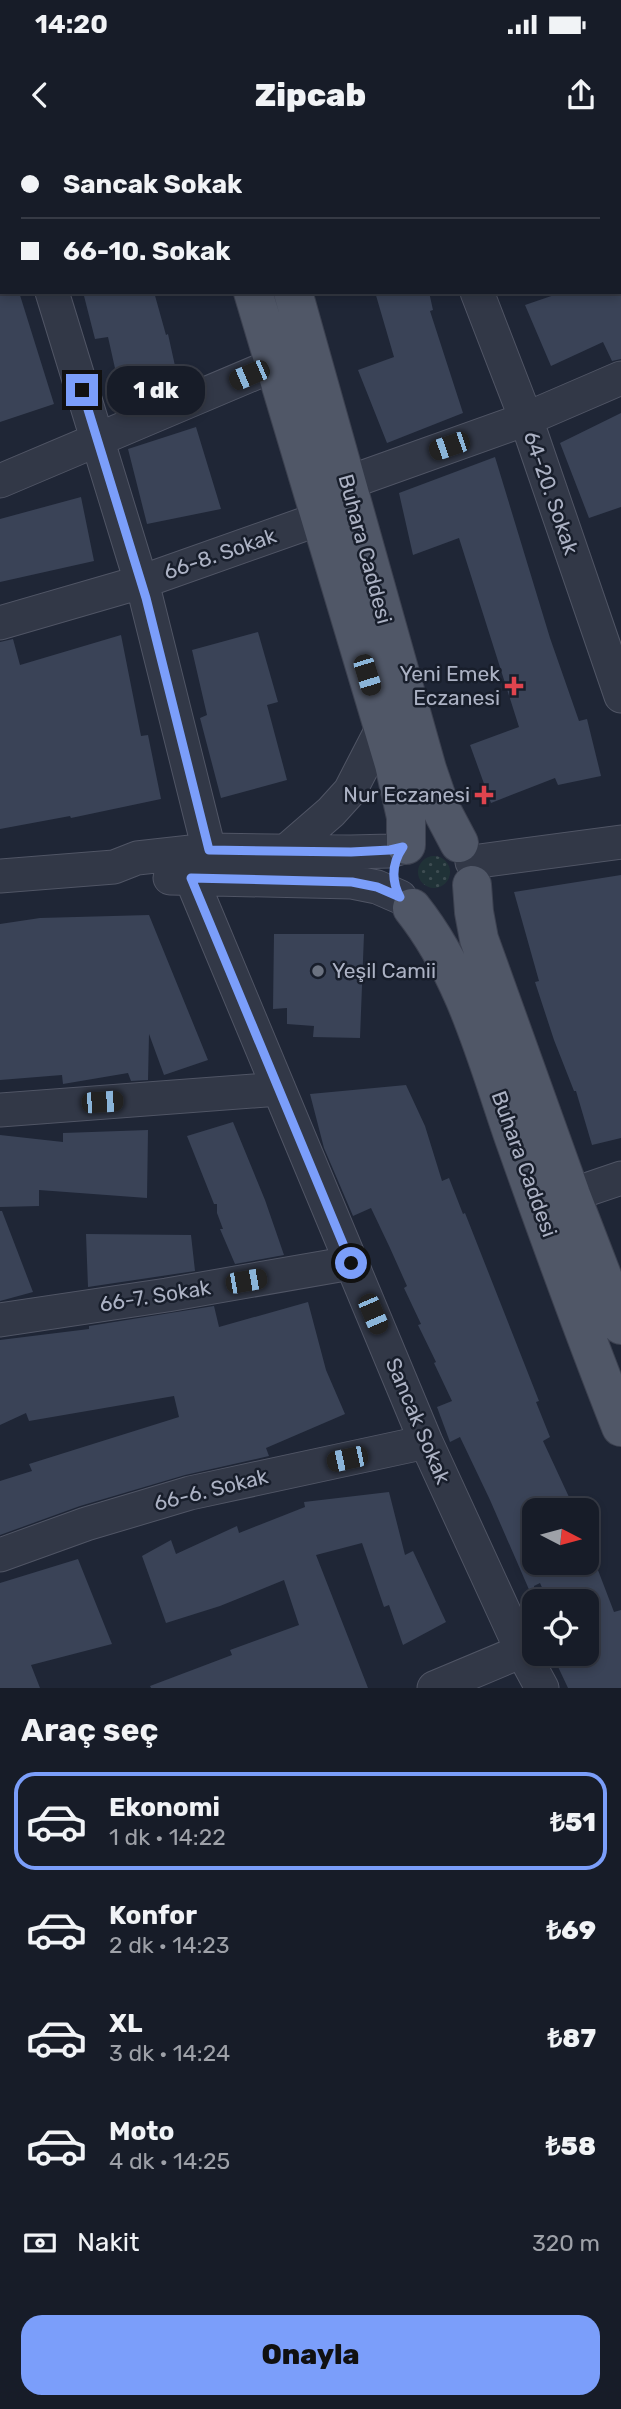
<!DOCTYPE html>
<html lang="tr">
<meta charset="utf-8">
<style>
:root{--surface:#171c28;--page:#202530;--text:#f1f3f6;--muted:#9ea1a8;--line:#363a45;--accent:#7b9efa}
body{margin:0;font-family:Rubik,sans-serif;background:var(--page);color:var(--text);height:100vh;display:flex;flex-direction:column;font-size:26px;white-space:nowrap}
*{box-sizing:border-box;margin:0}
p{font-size:23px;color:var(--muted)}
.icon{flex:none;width:38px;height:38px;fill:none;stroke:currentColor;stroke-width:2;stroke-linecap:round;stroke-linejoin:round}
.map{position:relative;height:1548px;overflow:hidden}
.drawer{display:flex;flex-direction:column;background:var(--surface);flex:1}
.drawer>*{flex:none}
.banner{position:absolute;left:0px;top:0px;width:621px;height:154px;box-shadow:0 4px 10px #0003,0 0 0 2px var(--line);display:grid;align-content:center;height:154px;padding:0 21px;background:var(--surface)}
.needle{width:46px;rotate:96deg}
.controls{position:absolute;left:522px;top:1358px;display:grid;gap:14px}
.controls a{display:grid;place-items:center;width:77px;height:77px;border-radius:14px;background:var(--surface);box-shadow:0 4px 10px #0003,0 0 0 2px var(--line);font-size:35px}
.end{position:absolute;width:32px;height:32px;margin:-16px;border:9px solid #7b9efa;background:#111;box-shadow:0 0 0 4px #111}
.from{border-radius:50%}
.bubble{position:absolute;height:49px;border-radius:21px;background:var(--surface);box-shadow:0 4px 10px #0003,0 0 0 2px var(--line);font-size:23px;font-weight:800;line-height:49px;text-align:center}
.car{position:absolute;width:21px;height:42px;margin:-21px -10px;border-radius:9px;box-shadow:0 0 5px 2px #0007;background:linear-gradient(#222 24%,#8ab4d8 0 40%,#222 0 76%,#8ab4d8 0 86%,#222 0)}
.banner b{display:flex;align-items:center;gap:24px;height:66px;font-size:26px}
.banner b+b{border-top:2px solid var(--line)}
.banner i{width:18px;height:18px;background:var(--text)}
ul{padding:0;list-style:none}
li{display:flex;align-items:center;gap:21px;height:98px;margin:0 14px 10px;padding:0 7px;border:4px solid transparent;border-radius:21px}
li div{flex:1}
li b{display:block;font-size:26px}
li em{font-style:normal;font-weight:800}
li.current{border-color:var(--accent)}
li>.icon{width:63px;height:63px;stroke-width:1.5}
h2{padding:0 21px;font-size:32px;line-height:84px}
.pay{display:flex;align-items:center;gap:18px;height:77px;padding:0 21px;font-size:26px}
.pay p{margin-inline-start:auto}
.primary-button{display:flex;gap:14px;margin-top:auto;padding:14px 21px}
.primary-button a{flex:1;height:80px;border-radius:21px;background:var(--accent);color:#111;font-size:28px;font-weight:800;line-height:80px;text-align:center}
.status{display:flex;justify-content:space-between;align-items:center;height:49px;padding:0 35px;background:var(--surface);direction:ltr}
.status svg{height:19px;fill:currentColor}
header{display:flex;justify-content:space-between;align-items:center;height:91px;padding:0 21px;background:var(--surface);font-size:32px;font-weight:800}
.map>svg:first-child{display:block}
</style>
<div class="status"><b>14:20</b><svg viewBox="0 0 49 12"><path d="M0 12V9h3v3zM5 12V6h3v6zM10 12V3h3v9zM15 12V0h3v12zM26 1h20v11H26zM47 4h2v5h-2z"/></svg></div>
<header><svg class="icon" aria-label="back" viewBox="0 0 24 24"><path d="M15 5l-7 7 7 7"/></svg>Zipcab<svg class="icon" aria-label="share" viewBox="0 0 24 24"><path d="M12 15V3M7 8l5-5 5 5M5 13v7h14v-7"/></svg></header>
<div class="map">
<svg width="621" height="1548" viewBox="0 0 621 1548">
<defs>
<pattern id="grass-dots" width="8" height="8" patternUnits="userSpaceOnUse" patternTransform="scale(1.75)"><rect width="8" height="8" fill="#203237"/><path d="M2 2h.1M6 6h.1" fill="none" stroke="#3e4d52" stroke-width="1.8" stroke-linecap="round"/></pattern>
</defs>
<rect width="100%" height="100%" fill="#1f2636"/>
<!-- grass -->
<path fill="url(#grass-dots)" d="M418 732a16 16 0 1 1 32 0a16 16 0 1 1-32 0Z"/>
<!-- building -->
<path fill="#3a4357" d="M0 152H19L54 264 0 282Z
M83 152H154L166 195 168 194 179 244 123 264 108 197 95 199Z
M375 152H429L433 170 430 171 463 273 387 303 358 230 394 217Z
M563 152H621V219L612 221 603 202 551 226 525 165Z
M621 273V367L589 378 560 303Z
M196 287 221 369 147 384 128 309Z
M495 317 550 498 579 581 587 579 601 636 558 645 555 638 491 663 470 605 519 587 459 398 413 415 399 353Z
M81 357 94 421 0 442V379Z
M258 492 278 562 267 565 287 640 221 658 200 578 207 575 192 510Z
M121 495 141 596 148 595 161 659 71 678 70 676 0 689V502L13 499 20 525Z
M621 735V998L592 1005 576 951H574L554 900 535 842 539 841 514 752Z
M149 775 208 920 164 935 149 894 148 940 131 941 128 933 63 944 62 935 0 940V784L40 778Z
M274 794H364L360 898 313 897 314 886 287 884V868L273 869Z
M406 945 425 986 442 1041 449 1038 463 1074 465 1073 539 1261 536 1262 550 1297 543 1301 575 1370H534V1423H586V1404H588L614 1472 621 1470V1548H568L552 1514H586V1461H548L540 1443 534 1446V1461L490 1360 460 1297 450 1302 437 1267 452 1261 434 1223 436 1222 418 1185 421 1184 404 1148 407 1146 390 1108 371 1068 353 1076 324 1008 310 954Z
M233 982 265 1060 284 1115 235 1124 220 1089H223L217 1073V1064H214L187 996Z
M148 990 147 1058 39 1050V1066L0 1067V995L63 1002V993Z
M0 1071H2L33 1152 0 1161Z
M86 1094 191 1095 195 1131 88 1147Z
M308 1162 326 1230 345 1274 266 1308 269 1316 185 1335 80 1366 0 1395V1341L32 1331 29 1324 179 1277 174 1256 29 1281 26 1273 0 1285V1200L89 1189V1186L214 1166 219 1187Z
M389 1352 405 1415 413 1411 446 1482 403 1505 389 1465 384 1467 362 1403 316 1415 368 1548H151L150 1546 232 1515 230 1510 299 1485 284 1440 220 1466 166 1483 142 1416 171 1400 176 1414 237 1386 239 1393 305 1367 304 1362Z
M78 1419 112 1504 31 1525 40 1548H0V1443Z"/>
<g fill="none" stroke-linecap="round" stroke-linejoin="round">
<!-- minor casing -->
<g stroke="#505565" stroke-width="35">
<path id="minor" d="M1 0 2 2
M417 0 418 2
M452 2 455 0
M52 152 146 458 209 710
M477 152 526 279 621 556
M0 341 274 225
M347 343 526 279 621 238
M0 483 141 442 319 379
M286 711 331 672 350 651 383 587
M185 713 191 738 426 1302 522 1511 542 1548
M472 722 621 702
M0 736 114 727 137 718 209 710 351 712 390 711 403 707
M170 738 352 742 377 747 400 757
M0 970 279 949
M571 1055 621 1038
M0 1180 167 1155 351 1123
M0 1415 86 1384 190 1353 426 1302
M434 1548 522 1511"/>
</g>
<!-- major casing -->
<g stroke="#3c4150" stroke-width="40">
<path id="major" d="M208 0 209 2
M249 0 250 2
M253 152 394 624 406 677V705
M293 152 427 629 440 667 459 703
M472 745 474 772 479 799 571 1055 621 1185
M412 768C466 836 487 921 515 1001 549 1097 584 1193 621 1287"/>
</g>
<!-- minor -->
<use href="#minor" stroke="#323847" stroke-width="33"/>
<!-- major -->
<use href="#major" stroke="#505767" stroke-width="38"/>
</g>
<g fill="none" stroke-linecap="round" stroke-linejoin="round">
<!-- route -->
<path stroke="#7b9efa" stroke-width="9" d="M82 250 146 458 209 710 351 712 390 710 403 707C392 723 391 740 400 757L377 747 352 742 191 738 351 1123"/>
</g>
<!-- markers -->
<g fill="#e0444e" stroke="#181e2b" stroke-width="2.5">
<path d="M510.5 535.5h7v7h7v7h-7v7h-7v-7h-7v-7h7z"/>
<path d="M480.5 644.5h7v7h7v7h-7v7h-7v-7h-7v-7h7z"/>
</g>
<circle fill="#6b7280" stroke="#181e2b" stroke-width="2.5" cx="318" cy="831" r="7"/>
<g text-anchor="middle" stroke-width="5" stroke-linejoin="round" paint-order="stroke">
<!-- street labels -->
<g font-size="21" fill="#acb2c4" stroke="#181e2b">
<text transform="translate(551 353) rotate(71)" y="7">64-20. Sokak</text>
<text transform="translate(365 409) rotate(75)" y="7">Buhara Caddesi</text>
<text transform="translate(220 414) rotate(-19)" y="7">66-8. Sokak</text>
<text transform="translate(524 1024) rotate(70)" y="7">Buhara Caddesi</text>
<text transform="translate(155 1156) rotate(-9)" y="7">66-7. Sokak</text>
<text transform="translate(418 1281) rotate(67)" y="7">Sancak Sokak</text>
<text transform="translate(211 1350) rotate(-14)" y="7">66-6. Sokak</text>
</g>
<!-- poi labels -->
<g font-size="21" fill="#acb2c4" stroke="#181e2b" text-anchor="end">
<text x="500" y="541">Yeni Emek<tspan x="500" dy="24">Eczanesi</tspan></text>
<text x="470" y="662">Nur Eczanesi</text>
<text x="332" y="838" text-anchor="start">Yeşil Camii</text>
</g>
</g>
</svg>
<div class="controls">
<a><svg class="needle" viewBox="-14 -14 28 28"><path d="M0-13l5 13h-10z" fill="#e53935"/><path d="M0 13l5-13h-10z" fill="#9ea1a8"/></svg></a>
<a><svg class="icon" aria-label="locate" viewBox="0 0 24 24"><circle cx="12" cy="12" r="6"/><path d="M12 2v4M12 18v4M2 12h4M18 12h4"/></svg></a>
</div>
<i class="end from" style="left:351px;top:1123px"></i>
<i class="end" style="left:82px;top:250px"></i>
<div class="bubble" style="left:107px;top:226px;width:98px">1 dk</div>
<i class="car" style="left:249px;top:235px;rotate:247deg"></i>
<i class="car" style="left:449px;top:306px;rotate:251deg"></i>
<i class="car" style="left:367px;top:535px;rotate:163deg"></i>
<i class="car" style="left:102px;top:962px;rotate:86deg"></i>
<i class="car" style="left:246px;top:1141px;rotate:80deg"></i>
<i class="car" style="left:373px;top:1174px;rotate:157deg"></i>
<i class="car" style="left:347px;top:1319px;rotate:258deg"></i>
<div class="banner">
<b><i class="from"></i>Sancak Sokak</b>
<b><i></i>66-10. Sokak</b>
</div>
</div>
<section class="drawer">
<h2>Araç seç</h2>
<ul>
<li class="current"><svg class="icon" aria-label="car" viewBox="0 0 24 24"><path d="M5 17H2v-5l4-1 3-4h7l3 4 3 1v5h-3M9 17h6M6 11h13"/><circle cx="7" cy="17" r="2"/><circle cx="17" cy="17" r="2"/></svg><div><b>Ekonomi</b><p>1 dk · 14:22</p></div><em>₺51</em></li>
<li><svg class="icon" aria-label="car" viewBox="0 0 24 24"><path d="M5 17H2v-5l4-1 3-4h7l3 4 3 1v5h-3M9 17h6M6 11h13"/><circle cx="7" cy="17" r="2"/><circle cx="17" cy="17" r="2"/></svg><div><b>Konfor</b><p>2 dk · 14:23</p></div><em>₺69</em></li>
<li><svg class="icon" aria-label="car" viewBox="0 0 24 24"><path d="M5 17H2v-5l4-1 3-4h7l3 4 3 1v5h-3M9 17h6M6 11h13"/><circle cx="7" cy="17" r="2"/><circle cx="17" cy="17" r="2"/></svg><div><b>XL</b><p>3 dk · 14:24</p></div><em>₺87</em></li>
<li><svg class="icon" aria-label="car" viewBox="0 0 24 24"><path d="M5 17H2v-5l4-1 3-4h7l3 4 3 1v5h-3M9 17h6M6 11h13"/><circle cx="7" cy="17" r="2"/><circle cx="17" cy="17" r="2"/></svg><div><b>Moto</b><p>4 dk · 14:25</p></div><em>₺58</em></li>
</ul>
<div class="pay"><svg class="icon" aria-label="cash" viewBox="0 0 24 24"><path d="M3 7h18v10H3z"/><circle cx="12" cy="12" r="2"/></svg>Nakit<p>320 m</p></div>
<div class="primary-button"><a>Onayla</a></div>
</section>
